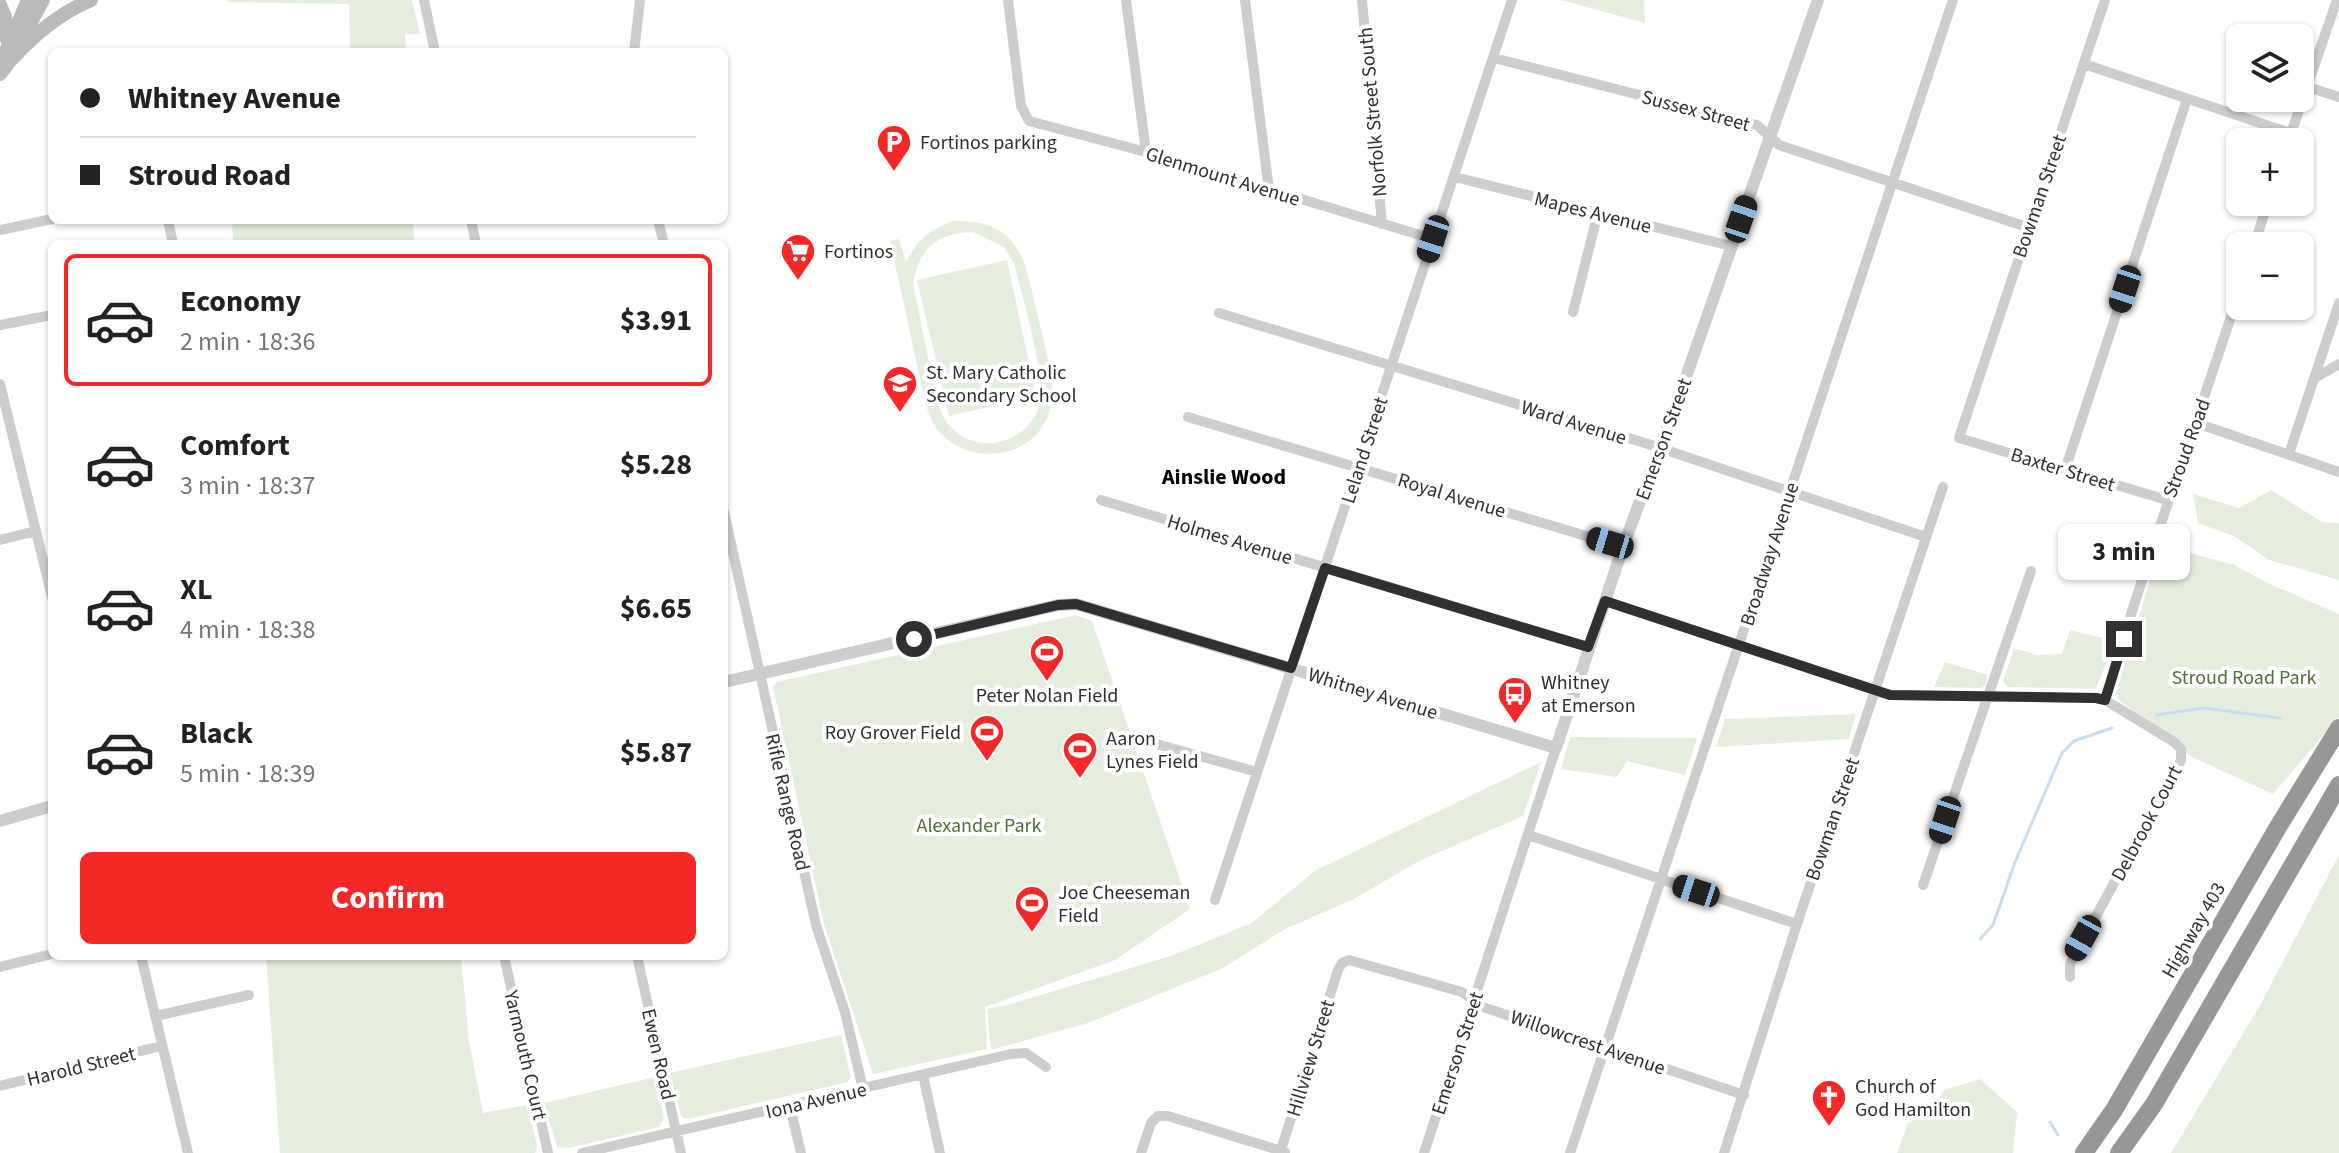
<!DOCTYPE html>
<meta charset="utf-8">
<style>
:root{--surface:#fff;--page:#f2f2f2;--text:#222;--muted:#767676;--line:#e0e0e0;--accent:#f42826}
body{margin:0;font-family:"Source Sans 3",sans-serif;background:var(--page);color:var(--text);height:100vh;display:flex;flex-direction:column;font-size:30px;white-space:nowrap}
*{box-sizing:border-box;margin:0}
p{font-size:26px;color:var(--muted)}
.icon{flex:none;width:44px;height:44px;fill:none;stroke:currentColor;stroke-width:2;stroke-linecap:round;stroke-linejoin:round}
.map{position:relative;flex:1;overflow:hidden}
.sheet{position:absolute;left:48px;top:240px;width:680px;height:720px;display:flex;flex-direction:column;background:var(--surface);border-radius:12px;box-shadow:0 2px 6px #0004}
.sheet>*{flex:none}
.hud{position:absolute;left:48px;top:48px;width:680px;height:176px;border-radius:12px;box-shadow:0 2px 6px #0004;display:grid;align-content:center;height:176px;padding:0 32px;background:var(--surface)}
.controls{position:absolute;left:2226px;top:24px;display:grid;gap:16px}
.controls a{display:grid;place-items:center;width:88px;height:88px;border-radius:12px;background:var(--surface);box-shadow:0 2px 6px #0004;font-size:40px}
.end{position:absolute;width:36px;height:36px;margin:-18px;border:10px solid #303030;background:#fff;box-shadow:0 0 0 4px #fff}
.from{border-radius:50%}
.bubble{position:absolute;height:56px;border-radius:12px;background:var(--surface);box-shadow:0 2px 6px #0004;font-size:26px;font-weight:700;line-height:56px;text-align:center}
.car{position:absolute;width:24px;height:48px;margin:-24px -12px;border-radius:10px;box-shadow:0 0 6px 2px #0007;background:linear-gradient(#222 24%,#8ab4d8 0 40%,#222 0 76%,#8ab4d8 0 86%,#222 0)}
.hud b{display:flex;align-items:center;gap:28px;height:76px;font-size:30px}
.hud b+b{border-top:2px solid var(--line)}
.hud i{width:20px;height:20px;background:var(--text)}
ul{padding:14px 0 0;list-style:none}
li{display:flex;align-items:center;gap:24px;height:132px;margin:0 16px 12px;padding:0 16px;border:4px solid transparent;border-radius:12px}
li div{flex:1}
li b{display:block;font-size:30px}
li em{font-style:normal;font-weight:700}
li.selected{border-color:var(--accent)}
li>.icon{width:72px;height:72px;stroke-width:1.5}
.button{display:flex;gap:16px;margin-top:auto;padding:16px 32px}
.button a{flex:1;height:92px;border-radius:12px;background:var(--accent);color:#fff;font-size:32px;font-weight:700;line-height:92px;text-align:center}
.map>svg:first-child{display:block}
</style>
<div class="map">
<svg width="2339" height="1153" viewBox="0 0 2339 1153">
<rect width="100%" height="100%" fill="#fff"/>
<!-- green -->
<path fill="#e5eede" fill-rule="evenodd" d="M228 0H412L420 34H405L406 52H350L349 4 228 2Z
M1561 0H1644L1645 23Z
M232 220H413L414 244H233Z
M953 221C1015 220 1023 251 1035 304 1041 329 1047 354 1052 378 1052 395 1052 412 1043 426 1018 463 963 463 936 428 932 422 929 413 926 406L890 241 899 239 906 262C919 239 927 231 953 221ZM973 232 1004 247 1014 263C1021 293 1046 375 1040 402 1032 439 987 455 957 433 946 425 942 414 937 402L913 283C919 248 938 233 973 232Z
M1007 260 1036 396 949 416 917 280Z
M2271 490 2322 522 2339 523V580L2269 560 2234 536 2198 523 2193 494 2239 508Z
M2160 545 2234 565 2272 585 2339 614V717L2273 794 2192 757 2119 700 2116 694Z
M1076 615 1092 621 1190 909 1115 960 985 1007 987 1049 873 1074 824 924 773 687 777 682Z
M2070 630 2115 641 2096 689 2008 687 2003 682 2014 648 2037 655 2062 654Z
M1945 662 1988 675 1985 686 1981 688 1934 687Z
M1856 714 1849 739 1716 747 1725 719Z
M1570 737 1697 738 1685 775 1627 761 1617 777 1561 769Z
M1541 762 1523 816 1419 861 1352 900 1285 929 1223 968 1088 1023 991 1050 987 1009 1014 1003 1171 956 1252 923 1316 870Z
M2339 855V1153H2171L2259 1007Z
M266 956H461L469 1041 483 1113 527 1105 537 1145 535 1153H280Z
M841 1035 851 1077 848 1082 688 1119 681 1117 670 1073Z
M655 1077 664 1118 659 1127 568 1148 557 1147 544 1103Z
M1980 1079 2017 1112 2013 1153H1897L1908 1123 1931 1112 1944 1090Z"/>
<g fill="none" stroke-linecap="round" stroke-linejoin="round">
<!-- stream -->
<path stroke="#c8ddef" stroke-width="3" d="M2156 715 2205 708 2280 718
M1980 939 1993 925 2015 862 2062 753 2074 741 2112 728
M2050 1122 2058 1135"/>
<!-- minor -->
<path stroke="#cdcdcd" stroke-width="10" d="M424 0 435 52
M1008 0 1021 106 1029 121 1146 152 1433 239
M1126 0 1146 152
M1245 0 1269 190
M1362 0 1382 224
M2105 0 1959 438 2167 500
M634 52 640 0
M1494 58 1757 125 1779 145 2027 227
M2084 64 2290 133
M2308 87 2339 97
M2288 142 2337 0
M1455 177 1731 246
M168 220 173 244
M471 220 476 244
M658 220 664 244
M0 230 52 219
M2254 246 2268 202
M1573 312 1598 213
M1219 313 1648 444 1926 537
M0 325 52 315
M2315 378 2339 364
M0 384 52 597
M1188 417 1623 547
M2196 423 2339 472
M2289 454 2339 303
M2065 470 2187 99
M1101 500 1588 647
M724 512 816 925 845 1012 863 1089
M0 540 36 531
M1605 601 1890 695 2096 698 2105 700 2174 742 2181 749V760L2070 964V977
M2105 700C2145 561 2196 426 2240 289
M1153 743 1257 772
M1528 835 1797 924
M1923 885 2031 571
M1215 900 1512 0
M141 956 188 1153
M504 956 548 1153
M637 956 681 1153
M0 967 52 954
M156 1016 249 995
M923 1075 940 1153
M0 1086 161 1046
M790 1106 801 1153
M582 1153 1011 1054 1026 1053 1046 1067
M1141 1153 1151 1123 1158 1116H1168L1285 1152
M1280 1153 1338 970 1342 963 1349 960 1462 992 1483 1007 1744 1095
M1424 1153 1556 748
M1570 1153 1953 0
M1724 1153 1797 924 1943 487"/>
<!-- tertiary -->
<path stroke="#cdcdcd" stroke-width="12" d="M724 682 1058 605 1076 604 1556 748 1623 547 1686 377 1818 0
M0 821 52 806"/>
<!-- secondary -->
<path stroke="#bababa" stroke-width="14" d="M0 5 5 17 7 40
M3 58 28 0
M10 61C34 35 58 14 91 0
M0 74 10 61 43 0"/>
<!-- motorway -->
<path stroke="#979797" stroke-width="18" d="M2084 1153 2114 1110 2278 827 2339 728
M2119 1153 2154 1104 2339 785"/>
</g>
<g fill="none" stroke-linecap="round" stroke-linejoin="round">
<!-- route -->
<path stroke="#303030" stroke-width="10" d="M914 639 1058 605 1076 604 1291 668 1325 568 1588 647 1605 601 1890 695 2096 698 2105 700 2124 639"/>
</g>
<!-- icons -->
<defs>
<g id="parking-pin" transform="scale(1.8)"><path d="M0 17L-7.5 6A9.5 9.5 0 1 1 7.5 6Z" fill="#f42826" stroke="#fff"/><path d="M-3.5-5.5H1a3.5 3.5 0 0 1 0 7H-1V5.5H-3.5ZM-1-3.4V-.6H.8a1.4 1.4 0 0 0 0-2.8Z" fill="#fff"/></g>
<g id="supermarket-pin" transform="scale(1.8)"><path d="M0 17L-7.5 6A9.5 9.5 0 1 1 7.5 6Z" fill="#f42826" stroke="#fff"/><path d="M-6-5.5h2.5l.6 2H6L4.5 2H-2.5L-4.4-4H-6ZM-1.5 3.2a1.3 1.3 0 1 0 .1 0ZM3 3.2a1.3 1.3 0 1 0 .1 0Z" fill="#fff"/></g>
<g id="school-pin" transform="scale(1.8)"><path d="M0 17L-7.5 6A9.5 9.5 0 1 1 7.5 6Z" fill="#f42826" stroke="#fff"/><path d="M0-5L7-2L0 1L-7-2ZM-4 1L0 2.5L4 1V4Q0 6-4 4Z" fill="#fff"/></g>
<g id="stadium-pin" transform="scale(1.8)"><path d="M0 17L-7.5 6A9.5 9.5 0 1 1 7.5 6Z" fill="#f42826" stroke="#fff"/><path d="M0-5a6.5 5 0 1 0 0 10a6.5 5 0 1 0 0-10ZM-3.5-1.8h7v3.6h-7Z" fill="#fff"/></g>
<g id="bus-pin" transform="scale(1.8)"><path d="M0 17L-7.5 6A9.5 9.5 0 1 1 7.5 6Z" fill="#f42826" stroke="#fff"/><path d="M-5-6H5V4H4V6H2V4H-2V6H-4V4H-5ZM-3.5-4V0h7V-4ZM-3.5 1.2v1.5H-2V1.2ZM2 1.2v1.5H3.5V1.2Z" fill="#fff"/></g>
<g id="church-pin" transform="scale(1.8)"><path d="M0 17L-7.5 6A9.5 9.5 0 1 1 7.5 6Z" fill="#f42826" stroke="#fff"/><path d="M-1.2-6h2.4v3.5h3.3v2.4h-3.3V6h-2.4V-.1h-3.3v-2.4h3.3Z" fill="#fff"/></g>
</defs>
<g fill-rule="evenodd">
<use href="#parking-pin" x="894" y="142"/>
<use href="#supermarket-pin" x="798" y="251"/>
<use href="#school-pin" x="900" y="383"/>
<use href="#stadium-pin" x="1047" y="652"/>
<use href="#bus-pin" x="1515" y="694"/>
<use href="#stadium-pin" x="987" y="732"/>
<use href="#stadium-pin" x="1080" y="749"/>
<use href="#stadium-pin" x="1032" y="903"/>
<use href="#church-pin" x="1829" y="1097"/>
</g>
<g text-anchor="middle" stroke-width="8" stroke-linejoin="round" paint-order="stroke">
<!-- street labels -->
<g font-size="20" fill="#303030" stroke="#fff">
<text transform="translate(1696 110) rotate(15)" y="7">Sussex Street</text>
<text transform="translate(1372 112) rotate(-95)" y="7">Norfolk Street South</text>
<text transform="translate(1223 176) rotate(17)" y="7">Glenmount Avenue</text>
<text transform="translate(2039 196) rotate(-71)" y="7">Bowman Street</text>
<text transform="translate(1593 212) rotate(14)" y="7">Mapes Avenue</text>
<text transform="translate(1574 422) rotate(17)" y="7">Ward Avenue</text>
<text transform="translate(1663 439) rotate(-70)" y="7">Emerson Street</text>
<text transform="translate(2186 448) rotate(-70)" y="7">Stroud Road</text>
<text transform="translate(1364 450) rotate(-72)" y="7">Leland Street</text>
<text transform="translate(2063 469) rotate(17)" y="7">Baxter Street</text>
<text transform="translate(1452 495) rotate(17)" y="7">Royal Avenue</text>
<text transform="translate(1230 539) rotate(17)" y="7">Holmes Avenue</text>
<text transform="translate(1769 554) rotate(-72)" y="7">Broadway Avenue</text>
<text transform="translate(1373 693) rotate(17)" y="7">Whitney Avenue</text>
<text transform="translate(788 802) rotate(77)" y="7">Rifle Range Road</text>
<text transform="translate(1832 819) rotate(-71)" y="7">Bowman Street</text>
<text transform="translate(2146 823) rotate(-62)" y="7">Delbrook Court</text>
<text transform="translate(2193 930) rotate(-60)" y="7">Highway 403</text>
<text transform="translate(1588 1042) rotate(19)" y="7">Willowcrest Avenue</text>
<text transform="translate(1457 1053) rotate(-72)" y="7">Emerson Street</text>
<text transform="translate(659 1054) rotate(77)" y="7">Ewen Road</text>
<text transform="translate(526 1055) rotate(77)" y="7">Yarmouth Court</text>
<text transform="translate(1310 1058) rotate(-73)" y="7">Hillview Street</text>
<text transform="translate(81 1066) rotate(-14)" y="7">Harold Street</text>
<text transform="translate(816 1100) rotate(-13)" y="7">Iona Avenue</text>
</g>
<!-- poi labels -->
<g font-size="20" fill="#303030" stroke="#fff" text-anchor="start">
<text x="920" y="149">Fortinos parking</text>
<text x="824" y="258">Fortinos</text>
<text x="926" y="379">St. Mary Catholic<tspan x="926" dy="23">Secondary School</tspan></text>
<text x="1541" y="689">Whitney<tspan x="1541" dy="23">at Emerson</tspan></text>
<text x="1047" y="702" text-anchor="middle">Peter Nolan Field</text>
<text x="961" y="739" text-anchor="end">Roy Grover Field</text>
<text x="1106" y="745">Aaron<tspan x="1106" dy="23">Lynes Field</tspan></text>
<text x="1058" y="899">Joe Cheeseman<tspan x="1058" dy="23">Field</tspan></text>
<text x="1855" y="1093">Church of<tspan x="1855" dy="23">God Hamilton</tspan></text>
</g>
<!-- park labels -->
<g font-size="20" fill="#4f7139" stroke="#fff">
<text x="2244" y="684">Stroud Road Park</text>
<text x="979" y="832">Alexander Park</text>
</g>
<!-- neighbourhood labels -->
<g font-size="22" font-weight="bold" fill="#000" stroke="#fff">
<text x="1224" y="484">Ainslie Wood</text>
</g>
</g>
</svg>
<div class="controls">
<a><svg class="icon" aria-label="layers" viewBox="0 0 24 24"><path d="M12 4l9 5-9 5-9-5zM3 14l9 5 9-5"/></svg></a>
<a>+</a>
<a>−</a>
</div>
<i class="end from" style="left:914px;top:639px"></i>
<i class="end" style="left:2124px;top:639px"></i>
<div class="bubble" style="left:2058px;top:524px;width:132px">3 min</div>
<i class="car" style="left:1741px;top:219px;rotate:19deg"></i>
<i class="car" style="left:1433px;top:239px;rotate:198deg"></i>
<i class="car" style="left:2125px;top:289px;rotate:198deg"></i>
<i class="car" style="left:1610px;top:543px;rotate:287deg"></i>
<i class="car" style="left:1945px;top:820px;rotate:198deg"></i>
<i class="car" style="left:1696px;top:891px;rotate:288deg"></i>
<i class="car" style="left:2083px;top:938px;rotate:209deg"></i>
<div class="hud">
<b><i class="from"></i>Whitney Avenue</b>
<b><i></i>Stroud Road</b>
</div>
<section class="sheet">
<ul>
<li class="selected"><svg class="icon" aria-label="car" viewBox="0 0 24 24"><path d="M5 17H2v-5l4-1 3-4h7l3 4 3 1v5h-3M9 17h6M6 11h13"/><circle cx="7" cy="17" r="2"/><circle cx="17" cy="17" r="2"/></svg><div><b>Economy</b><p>2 min · 18:36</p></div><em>$3.91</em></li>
<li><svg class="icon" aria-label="car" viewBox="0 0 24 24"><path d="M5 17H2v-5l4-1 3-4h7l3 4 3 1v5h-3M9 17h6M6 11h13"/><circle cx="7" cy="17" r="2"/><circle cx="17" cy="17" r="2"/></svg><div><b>Comfort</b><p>3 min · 18:37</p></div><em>$5.28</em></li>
<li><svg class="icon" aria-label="car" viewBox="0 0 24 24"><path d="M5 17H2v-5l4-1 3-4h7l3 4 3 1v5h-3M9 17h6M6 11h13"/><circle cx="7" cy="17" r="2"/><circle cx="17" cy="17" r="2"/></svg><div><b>XL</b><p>4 min · 18:38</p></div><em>$6.65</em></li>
<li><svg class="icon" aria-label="car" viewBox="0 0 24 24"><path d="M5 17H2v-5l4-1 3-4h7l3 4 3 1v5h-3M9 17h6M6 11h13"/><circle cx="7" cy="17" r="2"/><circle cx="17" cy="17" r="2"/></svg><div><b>Black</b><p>5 min · 18:39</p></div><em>$5.87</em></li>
</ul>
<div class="button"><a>Confirm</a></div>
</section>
</div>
